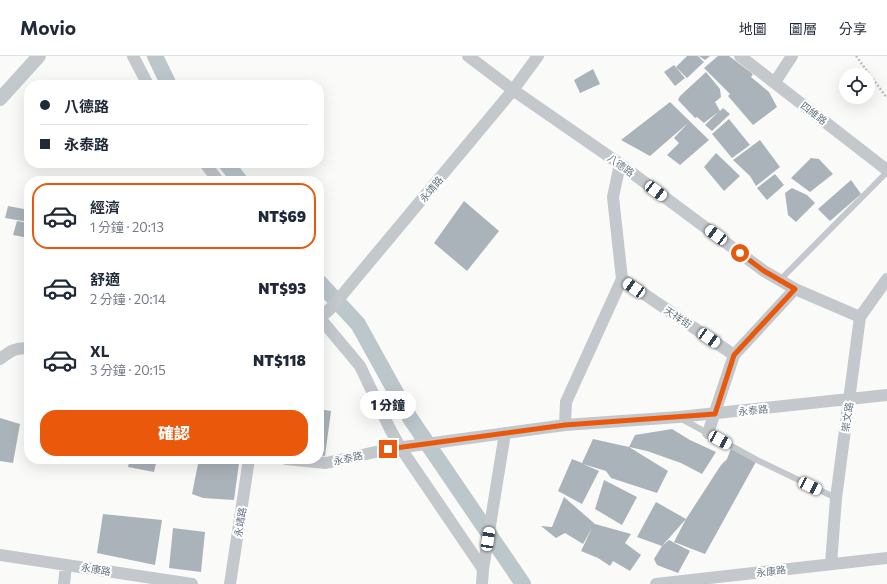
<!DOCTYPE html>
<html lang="zh-TW">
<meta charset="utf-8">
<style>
:root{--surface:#fff;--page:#f6f6f7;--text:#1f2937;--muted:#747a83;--line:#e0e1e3;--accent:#ea580c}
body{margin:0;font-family:Commissioner,"Noto Sans TC",sans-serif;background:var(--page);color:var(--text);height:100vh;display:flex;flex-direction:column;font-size:15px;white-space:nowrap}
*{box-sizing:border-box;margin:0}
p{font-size:13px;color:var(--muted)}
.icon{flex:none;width:22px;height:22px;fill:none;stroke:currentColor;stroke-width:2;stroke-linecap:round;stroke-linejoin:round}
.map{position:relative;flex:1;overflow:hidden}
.panel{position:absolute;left:24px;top:120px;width:300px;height:288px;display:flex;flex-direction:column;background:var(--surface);border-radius:16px;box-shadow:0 4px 16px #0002}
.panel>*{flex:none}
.guide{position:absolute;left:24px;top:24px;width:300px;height:88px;border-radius:16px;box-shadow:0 4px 16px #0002;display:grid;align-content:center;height:88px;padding:0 16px;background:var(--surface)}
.fabs{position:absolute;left:839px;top:12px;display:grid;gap:8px}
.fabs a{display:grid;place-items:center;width:36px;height:36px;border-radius:50%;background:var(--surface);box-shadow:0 4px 16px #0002;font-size:20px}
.end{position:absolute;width:18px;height:18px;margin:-9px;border:5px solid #ea580c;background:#fff;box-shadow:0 0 0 2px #fff}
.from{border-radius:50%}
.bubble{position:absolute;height:28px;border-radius:14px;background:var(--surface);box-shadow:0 4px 16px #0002;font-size:13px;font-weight:800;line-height:28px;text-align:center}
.car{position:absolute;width:12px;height:24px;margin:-12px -6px;border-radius:5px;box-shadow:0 0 3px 1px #0007;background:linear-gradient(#fff 24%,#345 0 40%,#fff 0 76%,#345 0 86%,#fff 0)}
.guide b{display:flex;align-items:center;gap:14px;height:38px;font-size:15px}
.guide b+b{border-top:1px solid var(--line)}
.guide i{width:10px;height:10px;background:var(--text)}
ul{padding:7px 0 0;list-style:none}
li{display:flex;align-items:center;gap:12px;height:66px;margin:0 8px 6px;padding:0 8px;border:2px solid transparent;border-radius:16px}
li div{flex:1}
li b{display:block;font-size:15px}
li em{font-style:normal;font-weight:800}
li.on{border-color:var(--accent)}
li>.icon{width:36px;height:36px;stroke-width:1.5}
.primary-button{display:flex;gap:8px;margin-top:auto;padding:8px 16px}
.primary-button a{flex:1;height:46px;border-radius:16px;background:var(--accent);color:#fff;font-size:16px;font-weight:800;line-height:46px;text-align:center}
header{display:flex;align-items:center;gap:24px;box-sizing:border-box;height:56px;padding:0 20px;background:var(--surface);border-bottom:1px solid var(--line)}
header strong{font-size:19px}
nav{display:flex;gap:22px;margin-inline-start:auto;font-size:14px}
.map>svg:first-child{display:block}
</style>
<header>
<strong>Movio</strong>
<nav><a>地圖</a><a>圖層</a><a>分享</a></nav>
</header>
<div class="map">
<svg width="887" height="528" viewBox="0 0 887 528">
<rect width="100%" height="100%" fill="#fafaf8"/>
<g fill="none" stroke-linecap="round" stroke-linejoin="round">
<!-- canal -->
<path stroke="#bbc7cb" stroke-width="16" d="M155 0 169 29
M226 107 240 125
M319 226 358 268 410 362 523 528"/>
</g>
<!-- building -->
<path fill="#aab3b9" d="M687 0H698L704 6 687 22 676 11Z
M699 0H710L705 4Z
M718 0H729L753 18 751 21 769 36 777 51 753 69 728 40 730 38 704 12Z
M674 9 685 22 675 30 664 16Z
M593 13 600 28 580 37 574 24Z
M706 16 720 33 721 41 715 46 720 55 723 52 730 58 712 75 705 69 718 56 704 67 697 61 695 62 678 44 680 40Z
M670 46 709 84 680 109 667 99 679 87 674 82 688 67 650 100 621 84Z
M729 63 750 89 732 102 712 78Z
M760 84 780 111 756 130 750 120 733 104Z
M716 97 740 120 724 135 704 111Z
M811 102 819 103 833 118 810 136 791 122Z
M775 118 784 129 767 144 757 132Z
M851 124 861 138 830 165 818 153Z
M792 132 807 139 815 147 796 166 788 159 785 137Z
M464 145 499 175 467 215 434 187Z
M8 150 29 154V166L5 162Z
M17 165 29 167V182L13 179Z
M319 353 331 355 325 400 319 399Z
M0 362 20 368 13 407 0 405Z
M25 368H29V386H24Z
M672 373 690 384 716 396 702 418 681 407 647 395 629 391 668 415 657 437 611 422 606 415 583 408 599 415 582 448 558 435 572 403 582 407 593 383 629 391 635 379Z
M732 390 757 404 705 498 674 486 686 463 662 490 669 484 690 495 678 517 657 509 654 503 662 490 637 481 656 446 686 463 721 409 727 403Z
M94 403H115L114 408Z
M130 403H157L154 416 128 411Z
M199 403H214L239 407 234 444 203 442 192 438Z
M604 424 637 441 622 469 595 453Z
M564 441 595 468 631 478 625 487 641 499 630 515 613 505 610 510 598 502 581 495 592 472 583 488 565 477 556 482 541 470 552 471Z
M103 458 162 464 155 509 97 497Z
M173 472 205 476 201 516 169 512Z"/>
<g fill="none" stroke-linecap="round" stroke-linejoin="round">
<!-- path -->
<path stroke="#bbbfc2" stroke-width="2.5" stroke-dasharray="2 2" stroke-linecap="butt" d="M856 0 887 42"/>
<!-- service -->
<path stroke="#c3c8cc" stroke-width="6" d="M780 224 887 116
M680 362 757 404 836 442"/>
<!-- minor -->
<path stroke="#c3c8cc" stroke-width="12" d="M133 0 148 29
M468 0 513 34 620 108 764 215 795 233 860 261
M740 0 887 114
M775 26 792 0
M205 107 218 125
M622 223 734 299
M319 261 360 310 390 373 400 391 483 513 482 528
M319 263 332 251 513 34 538 0
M0 303C9 296 17 290 29 293
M565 369 566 346 622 223 613 141 620 108
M708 377 734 299 795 233
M286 403 326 407 389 393 565 369 679 361 887 339
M0 499 192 528
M831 508 836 442 860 261 887 223
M483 513 505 377
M64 528 66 509
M230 528 249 403
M656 528 887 502"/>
<!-- tertiary -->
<path stroke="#c3c8cc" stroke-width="14" d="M0 43 39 0"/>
</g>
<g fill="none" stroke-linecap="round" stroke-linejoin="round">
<!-- route -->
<path stroke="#ea580c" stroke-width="5" d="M388 393 565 369 715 358 734 299 795 233 764 215 740 197"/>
</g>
<g text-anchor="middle" stroke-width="4" stroke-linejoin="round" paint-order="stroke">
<!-- street labels -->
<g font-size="10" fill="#657683" stroke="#fff">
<text transform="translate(814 57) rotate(38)" y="4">四維路</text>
<text transform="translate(621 109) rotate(36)" y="4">八德路</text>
<text transform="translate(431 133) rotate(-50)" y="4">永靖路</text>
<text transform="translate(678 261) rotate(34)" y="4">天祥街</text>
<text transform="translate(753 354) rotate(-6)" y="4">永泰路</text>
<text transform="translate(847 361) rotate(-82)" y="4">崇文路</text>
<text transform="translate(348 402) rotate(-13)" y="4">永泰路</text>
<text transform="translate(240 466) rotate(-81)" y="4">永靖路</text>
<text transform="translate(96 513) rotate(9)" y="4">永康路</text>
<text transform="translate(771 515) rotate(-7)" y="4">永康路</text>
</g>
</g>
</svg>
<div class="fabs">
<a><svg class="icon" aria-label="locate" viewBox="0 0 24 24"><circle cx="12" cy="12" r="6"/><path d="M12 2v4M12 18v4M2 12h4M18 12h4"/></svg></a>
</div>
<i class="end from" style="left:740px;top:197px"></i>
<i class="end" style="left:388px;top:393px"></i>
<div class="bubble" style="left:360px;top:335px;width:56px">1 分鐘</div>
<i class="car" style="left:656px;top:135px;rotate:127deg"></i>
<i class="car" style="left:716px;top:179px;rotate:307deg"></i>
<i class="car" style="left:634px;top:232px;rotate:304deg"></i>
<i class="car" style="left:709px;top:282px;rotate:124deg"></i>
<i class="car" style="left:720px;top:384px;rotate:119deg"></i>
<i class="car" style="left:810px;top:430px;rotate:116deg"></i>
<i class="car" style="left:488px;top:483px;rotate:9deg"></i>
<div class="guide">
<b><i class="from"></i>八德路</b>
<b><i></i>永泰路</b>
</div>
<section class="panel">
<ul>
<li class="on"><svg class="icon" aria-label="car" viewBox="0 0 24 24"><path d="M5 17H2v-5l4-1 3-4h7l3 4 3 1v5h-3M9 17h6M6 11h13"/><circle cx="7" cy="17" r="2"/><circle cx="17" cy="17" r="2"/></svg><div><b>經濟</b><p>1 分鐘 · 20:13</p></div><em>NT$69</em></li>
<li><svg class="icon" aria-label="car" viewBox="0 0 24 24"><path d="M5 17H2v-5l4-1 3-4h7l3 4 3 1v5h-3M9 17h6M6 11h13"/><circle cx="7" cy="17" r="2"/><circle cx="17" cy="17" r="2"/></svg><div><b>舒適</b><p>2 分鐘 · 20:14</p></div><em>NT$93</em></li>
<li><svg class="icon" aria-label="car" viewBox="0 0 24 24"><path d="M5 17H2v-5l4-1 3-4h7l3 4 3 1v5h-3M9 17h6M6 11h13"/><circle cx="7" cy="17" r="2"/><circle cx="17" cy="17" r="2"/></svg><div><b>XL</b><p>3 分鐘 · 20:15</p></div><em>NT$118</em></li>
</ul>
<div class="primary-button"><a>確認</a></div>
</section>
</div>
